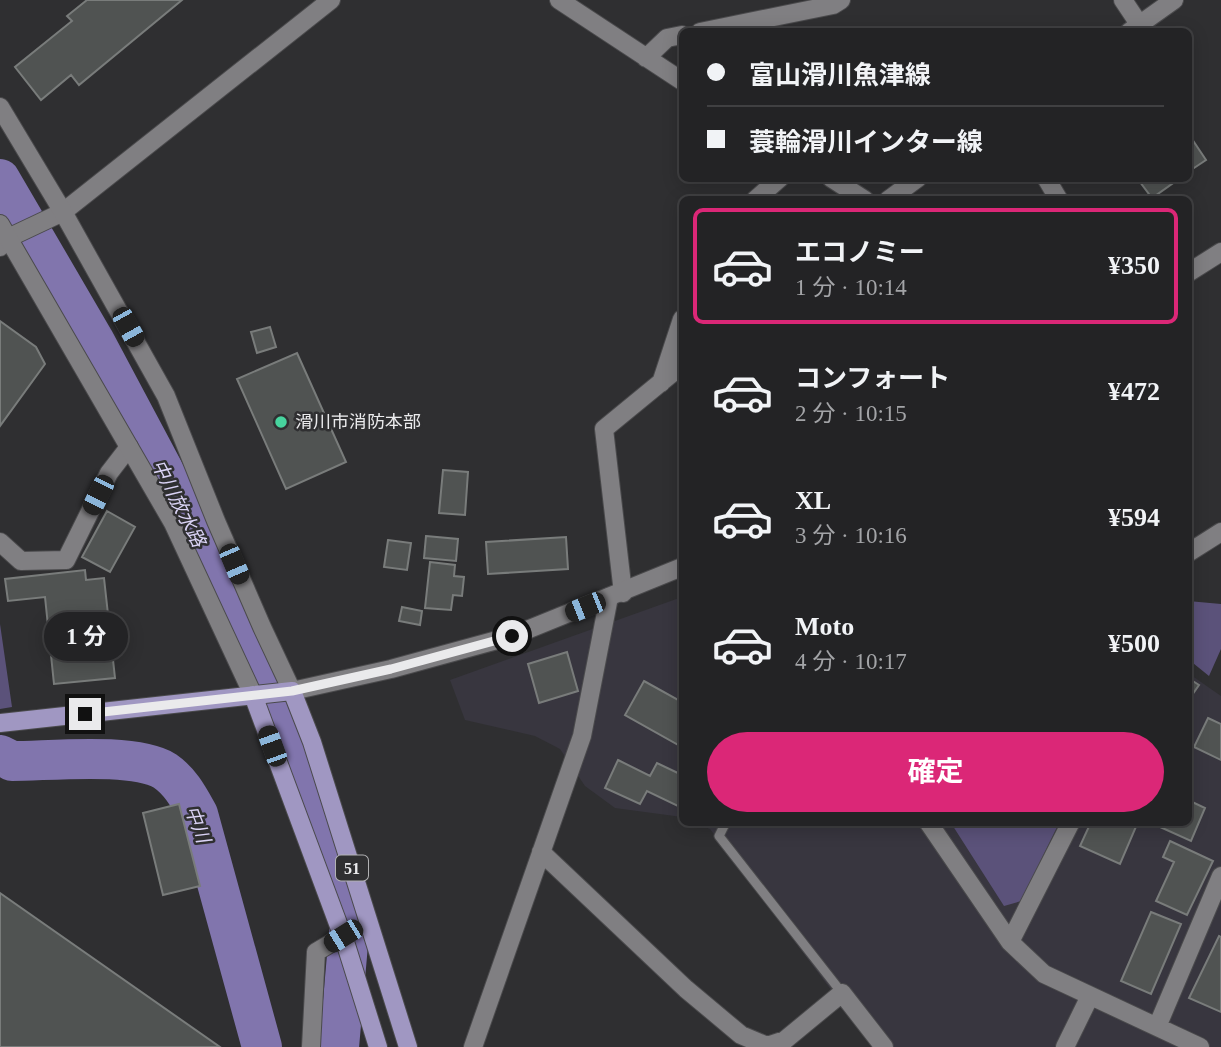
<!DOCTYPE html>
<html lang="ja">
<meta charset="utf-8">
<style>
:root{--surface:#232325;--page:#2b2b2d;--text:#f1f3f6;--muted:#a3a4a7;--line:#404042;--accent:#db2777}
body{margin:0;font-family:"Times New Roman","Noto Sans JP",serif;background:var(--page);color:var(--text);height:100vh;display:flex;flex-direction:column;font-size:26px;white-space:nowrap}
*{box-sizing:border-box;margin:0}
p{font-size:23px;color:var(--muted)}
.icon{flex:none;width:38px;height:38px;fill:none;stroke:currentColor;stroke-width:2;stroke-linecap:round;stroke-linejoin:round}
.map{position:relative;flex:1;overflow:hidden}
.details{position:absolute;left:679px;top:196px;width:513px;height:630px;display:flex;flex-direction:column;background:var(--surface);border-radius:10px;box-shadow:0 4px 18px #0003,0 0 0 2px var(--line)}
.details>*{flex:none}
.banner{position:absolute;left:679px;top:28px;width:513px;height:154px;border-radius:10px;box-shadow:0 4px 18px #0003,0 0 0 2px var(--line);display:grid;align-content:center;height:154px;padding:0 28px;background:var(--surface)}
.end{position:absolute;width:32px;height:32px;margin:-16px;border:9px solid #eaeaec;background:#111;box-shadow:0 0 0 4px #111}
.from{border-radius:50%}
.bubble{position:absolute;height:49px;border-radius:24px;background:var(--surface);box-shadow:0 4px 18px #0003,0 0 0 2px var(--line);font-size:23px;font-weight:700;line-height:49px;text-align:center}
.car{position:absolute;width:21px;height:42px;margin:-21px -10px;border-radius:9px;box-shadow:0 0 5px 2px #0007;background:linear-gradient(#222 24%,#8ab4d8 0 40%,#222 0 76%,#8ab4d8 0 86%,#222 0)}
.banner b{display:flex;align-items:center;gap:24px;height:66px;font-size:26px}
.banner b+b{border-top:2px solid var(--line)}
.banner i{width:18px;height:18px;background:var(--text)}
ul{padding:12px 0 0;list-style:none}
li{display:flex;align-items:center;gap:21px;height:116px;margin:0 14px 10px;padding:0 14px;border:4px solid transparent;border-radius:10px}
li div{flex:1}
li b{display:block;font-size:26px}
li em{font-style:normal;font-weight:700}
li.on{border-color:var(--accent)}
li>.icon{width:63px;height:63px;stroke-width:1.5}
.primary-button{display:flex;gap:14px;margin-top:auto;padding:14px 28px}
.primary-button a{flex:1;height:80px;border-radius:42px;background:var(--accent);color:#fff;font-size:28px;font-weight:700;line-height:80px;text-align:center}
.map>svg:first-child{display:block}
</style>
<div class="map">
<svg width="1221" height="1047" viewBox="0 0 1221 1047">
<rect width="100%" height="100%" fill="#2f2f31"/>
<!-- built -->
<path fill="#38363f" d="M682 597V817L615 808 585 786 560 749 535 736 465 720 450 680Z
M1188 673 1221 696V1047H874L710 829 695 823 1188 822Z"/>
<!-- green -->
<path fill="#5b527a" d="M1188 601 1221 604V649L1209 676 1188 659Z
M0 624 12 707 0 709Z
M951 823H1059L1021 901 1004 906Z"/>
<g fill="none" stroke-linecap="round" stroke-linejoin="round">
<!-- river -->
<path stroke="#8175ad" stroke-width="40" d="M0 179 94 340 191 522 288 748 351 910 339 1047
M0 755 12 761C50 761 134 752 165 771 181 782 189 798 198 814L262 1047"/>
</g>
<!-- building -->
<path fill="#505352" stroke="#797c7b" stroke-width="2" d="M87 0H182L79 85 71 75 41 100 15 67 72 21 67 16Z
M1188 133 1206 160 1188 172Z
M1137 178H1175L1176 181 1152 198Z
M0 321 36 347 45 364 0 426Z
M270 327 276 347 257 353 251 332Z
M297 353 346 462 286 489 237 379Z
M443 470 468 472 465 515 439 513Z
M107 511 135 527 110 572 82 557Z
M426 536 458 539 456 561 424 558Z
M566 537 568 569 488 574 486 542Z
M388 540 411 543 407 570 384 567Z
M430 562 455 565 454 576 464 577 462 596 453 595 451 610 425 608Z
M85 570 86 580 104 578 115 678 54 684 45 597 8 601 5 579Z
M402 607 422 611 420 625 399 621Z
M567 652 578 691 539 703 528 664Z
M1188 678 1199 685 1190 698 1188 697Z
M644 681 682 702V747L625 715Z
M1208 718 1221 724V760L1194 747Z
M618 760 650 776 657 763 682 775V808L647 791 640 804 605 788Z
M1188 800 1205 808 1191 841 1149 822H1188Z
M179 804 200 886 163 895 143 813Z
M1091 822H1138L1120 864 1080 846Z
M1170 841 1213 861 1187 915 1156 901 1174 862 1163 857Z
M0 893 220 1047H0Z
M1151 912 1181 924 1151 994 1121 981Z
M1219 936 1221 937V1012L1189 998Z"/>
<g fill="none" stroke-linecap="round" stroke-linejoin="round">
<!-- service casing -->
<g stroke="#4a4a4c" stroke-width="11">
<path id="service" d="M726 822 719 836 842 993"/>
</g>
<!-- minor casing -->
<g stroke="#4a4a4c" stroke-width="20">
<path id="minor" d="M559 0 682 81
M1123 0 1139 24
M700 32 833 5 841 0
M1129 32 1174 0
M646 58 667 38 682 35
M831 178 865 200
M1046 178 1059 200
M755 200 780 178
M888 200 918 178
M0 247 8 238 63 212 331 0
M661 383 682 319
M0 542 21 561 66 560 109 473 129 447
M1188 553 1221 532
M623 593 604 429 682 365
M928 822 1010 942 1044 974 1200 1047
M541 852 686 989 741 1035 767 1046 785 1040 842 993 884 1047
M1010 942 1071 822
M1157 1027 1221 876
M311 1047 316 952 343 936
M473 1047 582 736 609 597
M1065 1047 1090 996"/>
</g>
<!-- tertiary casing -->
<g stroke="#4a4a4c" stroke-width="20">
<path id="tertiary" d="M0 107 63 212 166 396 216 521 262 627 292 691
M0 224 173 523 253 695"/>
</g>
<!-- secondary casing -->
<g stroke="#4a4a4c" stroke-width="20">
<path id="secondary" d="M1188 273 1221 252
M292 691 391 669 512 636 682 567"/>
</g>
<!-- primary casing -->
<g stroke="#4a4a4c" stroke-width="20">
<path id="primary" d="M253 695 346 945 378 1047
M0 723 292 691 312 742 408 1047"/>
</g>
<!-- service -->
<use href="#service" stroke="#807f82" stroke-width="9"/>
<!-- minor -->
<use href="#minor" stroke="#807f82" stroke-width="18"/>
<!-- tertiary -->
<use href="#tertiary" stroke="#807f82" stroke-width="18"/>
<!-- secondary -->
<use href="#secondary" stroke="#807f82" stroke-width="18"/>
<!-- primary -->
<use href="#primary" stroke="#a097c2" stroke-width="18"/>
</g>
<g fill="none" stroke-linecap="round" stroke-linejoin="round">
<!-- route -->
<path stroke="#eaeaec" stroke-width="9" d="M85 714 292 691 391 669 512 636"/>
</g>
<!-- markers -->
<circle fill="#47d49e" stroke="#2f2f31" stroke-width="2.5" cx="281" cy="422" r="7"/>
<g text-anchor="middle" stroke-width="5" stroke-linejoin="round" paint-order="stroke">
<!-- shield labels -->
<rect fill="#2f2f31" stroke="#b2b2b4" stroke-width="2" x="336" y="855.5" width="32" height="25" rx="5"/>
<g font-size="16" font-weight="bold" fill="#eaeaec">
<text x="352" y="874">51</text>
</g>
<!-- poi labels -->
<g font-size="18" fill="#eaeaec" stroke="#2f2f31" text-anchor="start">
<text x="295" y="428">滑川市消防本部</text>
</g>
<!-- water labels -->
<g font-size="19" font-style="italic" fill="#dad3f5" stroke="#2f2f31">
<text transform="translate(179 503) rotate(63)" y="7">中川放水路</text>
<text transform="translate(198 824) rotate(69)" y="7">中川</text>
</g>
</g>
</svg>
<i class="end from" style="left:512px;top:636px"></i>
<i class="end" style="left:85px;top:714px"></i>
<div class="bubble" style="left:44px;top:612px;width:84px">1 分</div>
<i class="car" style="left:128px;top:327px;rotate:151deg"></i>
<i class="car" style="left:98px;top:495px;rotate:206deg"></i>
<i class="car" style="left:234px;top:564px;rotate:157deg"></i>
<i class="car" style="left:585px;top:607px;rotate:248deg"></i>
<i class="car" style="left:272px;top:746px;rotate:340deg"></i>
<i class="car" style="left:343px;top:936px;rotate:238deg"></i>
<div class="banner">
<b><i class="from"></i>富山滑川魚津線</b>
<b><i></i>蓑輪滑川インター線</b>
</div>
<section class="details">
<ul>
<li class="on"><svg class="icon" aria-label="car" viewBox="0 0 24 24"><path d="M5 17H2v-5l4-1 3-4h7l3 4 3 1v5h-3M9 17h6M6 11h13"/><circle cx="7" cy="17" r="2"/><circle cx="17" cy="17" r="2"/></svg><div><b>エコノミー</b><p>1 分 · 10:14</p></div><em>¥350</em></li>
<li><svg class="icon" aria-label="car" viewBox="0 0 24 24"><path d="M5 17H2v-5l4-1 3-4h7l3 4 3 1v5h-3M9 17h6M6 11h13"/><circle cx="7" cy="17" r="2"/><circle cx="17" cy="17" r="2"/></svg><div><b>コンフォート</b><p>2 分 · 10:15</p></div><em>¥472</em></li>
<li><svg class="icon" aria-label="car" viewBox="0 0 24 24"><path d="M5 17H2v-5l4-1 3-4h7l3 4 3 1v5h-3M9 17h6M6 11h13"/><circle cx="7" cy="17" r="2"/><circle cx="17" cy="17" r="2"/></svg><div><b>XL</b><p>3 分 · 10:16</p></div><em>¥594</em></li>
<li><svg class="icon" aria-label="car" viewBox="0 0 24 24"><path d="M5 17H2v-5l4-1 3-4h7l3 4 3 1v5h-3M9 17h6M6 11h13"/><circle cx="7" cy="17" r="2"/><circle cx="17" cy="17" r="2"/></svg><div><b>Moto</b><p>4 分 · 10:17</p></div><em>¥500</em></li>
</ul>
<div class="primary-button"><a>確定</a></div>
</section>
</div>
